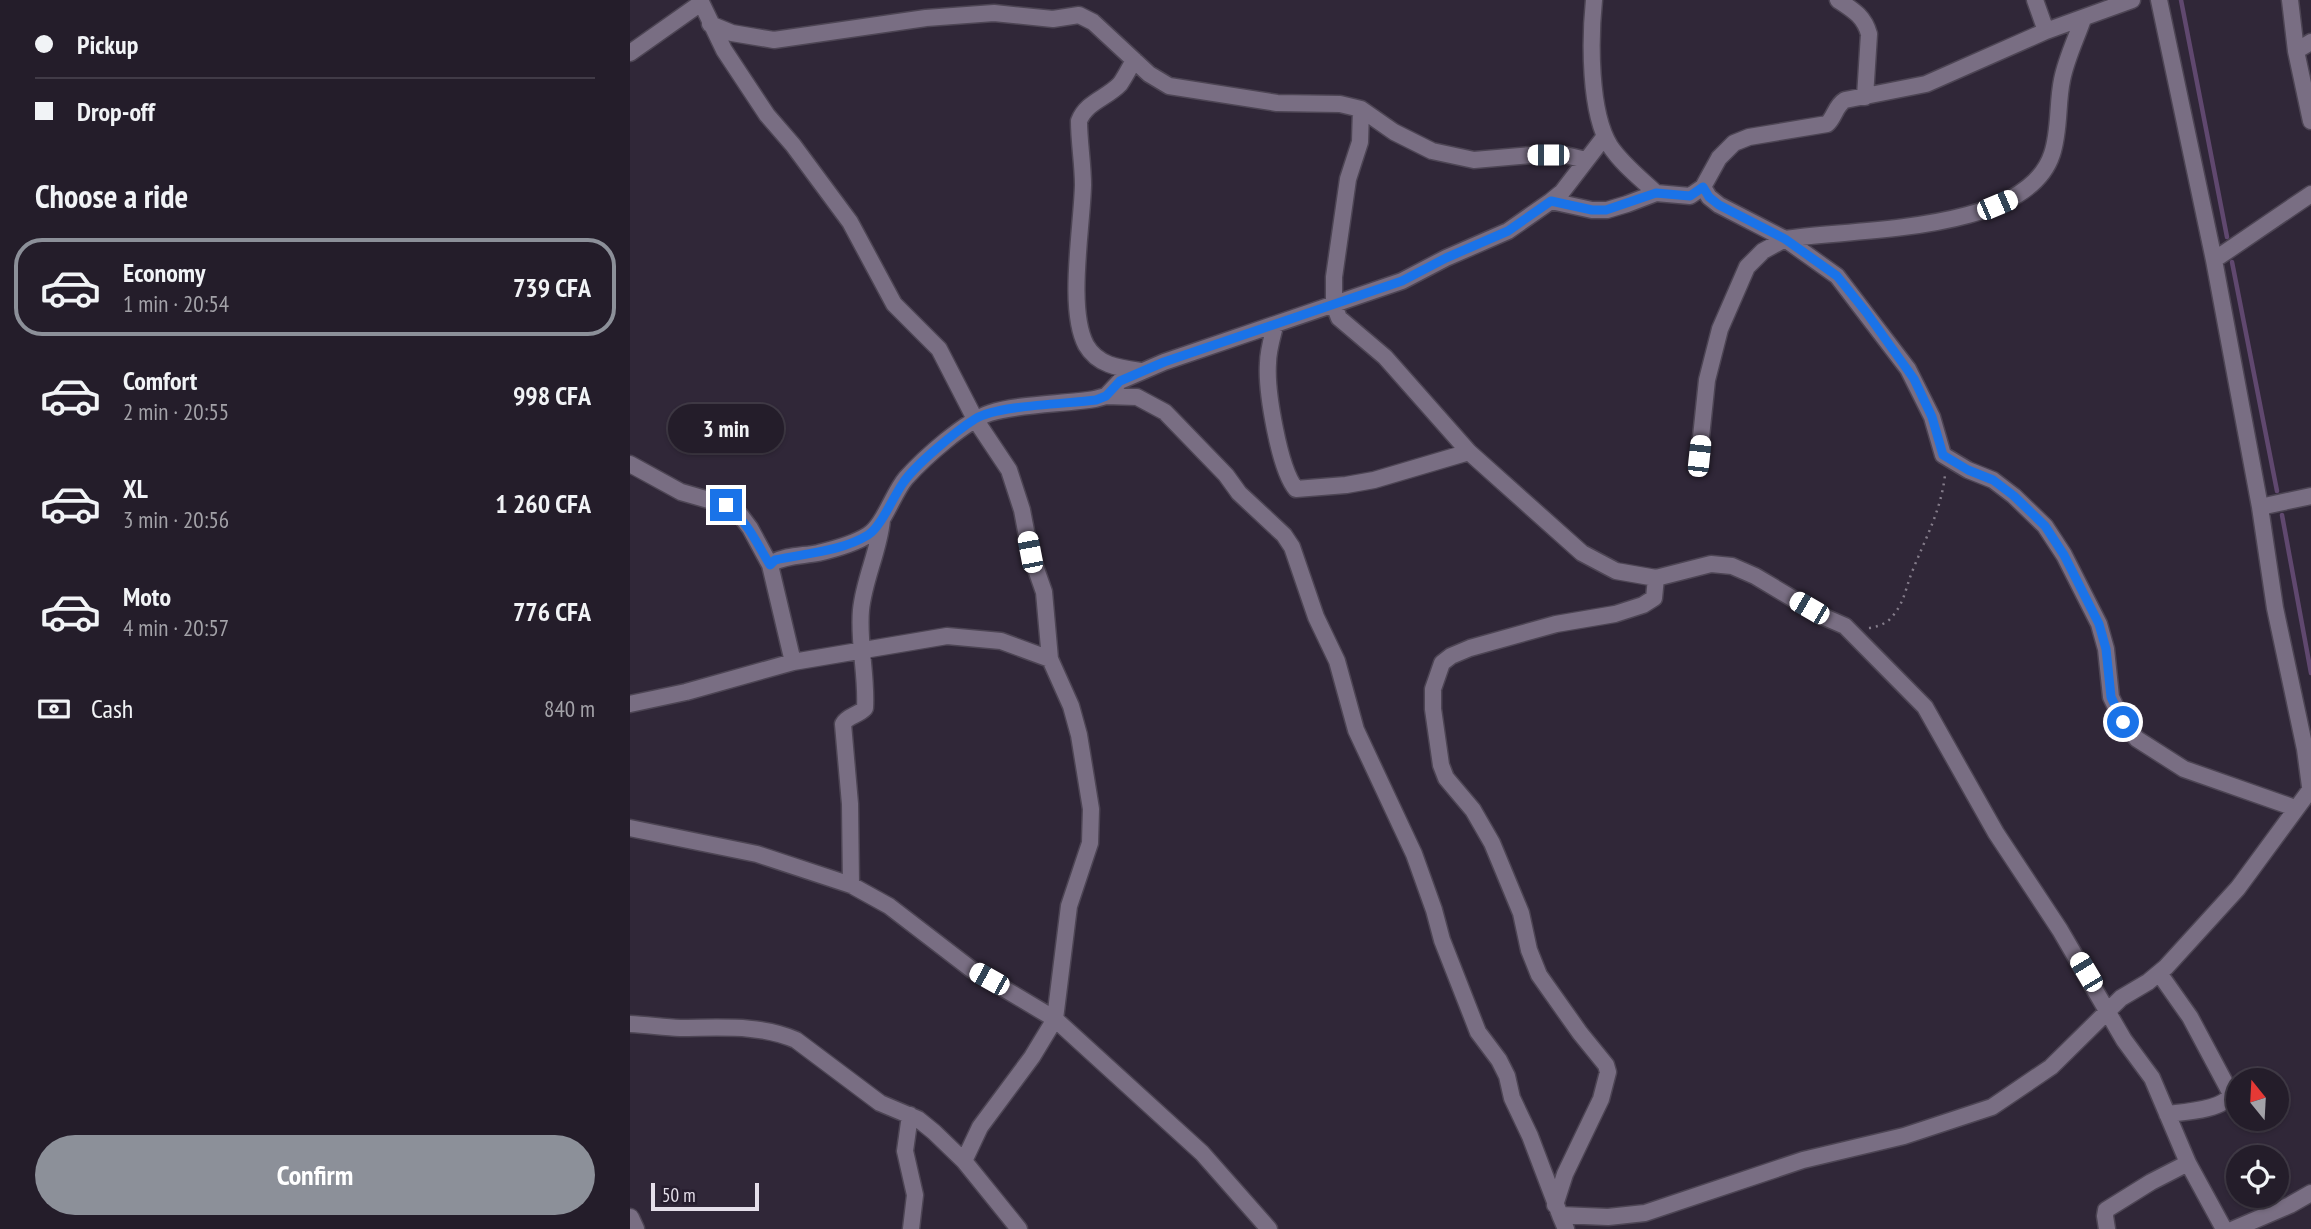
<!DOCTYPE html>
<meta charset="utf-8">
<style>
:root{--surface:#241d2a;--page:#2c2632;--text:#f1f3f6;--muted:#a3a2a8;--line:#413b47;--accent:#8c9099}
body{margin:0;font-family:"PT Sans Narrow",sans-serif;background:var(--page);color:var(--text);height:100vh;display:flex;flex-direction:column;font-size:26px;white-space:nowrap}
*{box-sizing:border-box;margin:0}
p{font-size:23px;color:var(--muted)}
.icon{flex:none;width:38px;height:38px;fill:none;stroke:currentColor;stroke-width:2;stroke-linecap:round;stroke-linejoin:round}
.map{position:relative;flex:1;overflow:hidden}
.panel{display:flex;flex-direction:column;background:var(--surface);width:630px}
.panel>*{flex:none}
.banner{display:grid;align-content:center;height:154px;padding:0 35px;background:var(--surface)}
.needle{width:46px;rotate:342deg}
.controls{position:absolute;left:1596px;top:1068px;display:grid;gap:14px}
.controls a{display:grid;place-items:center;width:63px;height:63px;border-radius:50%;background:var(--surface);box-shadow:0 2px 5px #0004,0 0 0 2px var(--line);font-size:35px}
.scale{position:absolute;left:21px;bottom:18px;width:108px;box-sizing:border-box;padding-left:7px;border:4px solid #e5dfea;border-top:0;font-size:19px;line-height:24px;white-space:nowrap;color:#e5dfea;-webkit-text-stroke:5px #261d2e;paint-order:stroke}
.end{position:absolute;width:32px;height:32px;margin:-16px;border:9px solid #1a73e8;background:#fff;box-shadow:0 0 0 4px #fff}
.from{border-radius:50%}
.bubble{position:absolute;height:49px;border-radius:24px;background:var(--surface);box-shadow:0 2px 5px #0004,0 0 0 2px var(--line);font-size:23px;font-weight:800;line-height:49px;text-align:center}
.car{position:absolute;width:21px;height:42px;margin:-21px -10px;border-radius:9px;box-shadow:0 0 5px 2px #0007;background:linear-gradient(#fff 24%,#345 0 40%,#fff 0 76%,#345 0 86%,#fff 0)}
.banner b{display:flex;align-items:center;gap:24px;height:66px;font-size:26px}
.banner b+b{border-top:2px solid var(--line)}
.banner i{width:18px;height:18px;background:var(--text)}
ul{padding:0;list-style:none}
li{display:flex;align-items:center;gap:21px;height:98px;margin:0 14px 10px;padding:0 21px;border:4px solid transparent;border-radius:28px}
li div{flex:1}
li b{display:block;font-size:26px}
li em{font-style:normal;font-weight:800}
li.selected{border-color:var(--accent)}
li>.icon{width:63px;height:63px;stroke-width:1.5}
h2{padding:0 35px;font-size:32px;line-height:84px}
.pay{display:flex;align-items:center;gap:18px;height:77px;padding:0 35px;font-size:26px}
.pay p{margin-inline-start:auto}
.primary-button{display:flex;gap:14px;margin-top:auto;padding:14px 35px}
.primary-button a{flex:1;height:80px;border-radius:42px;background:var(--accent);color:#fff;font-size:28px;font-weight:800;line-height:80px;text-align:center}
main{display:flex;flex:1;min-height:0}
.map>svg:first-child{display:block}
</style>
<main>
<section class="panel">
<div class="banner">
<b><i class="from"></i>Pickup</b>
<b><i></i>Drop-off</b>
</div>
<h2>Choose a ride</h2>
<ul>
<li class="selected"><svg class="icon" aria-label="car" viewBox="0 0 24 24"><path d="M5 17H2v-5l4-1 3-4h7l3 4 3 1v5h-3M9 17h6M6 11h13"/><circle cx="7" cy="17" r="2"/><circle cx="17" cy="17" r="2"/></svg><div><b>Economy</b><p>1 min · 20:54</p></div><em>739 CFA</em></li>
<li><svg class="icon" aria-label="car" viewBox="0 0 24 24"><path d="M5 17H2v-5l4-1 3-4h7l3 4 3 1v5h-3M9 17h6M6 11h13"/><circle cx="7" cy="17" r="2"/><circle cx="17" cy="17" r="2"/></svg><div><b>Comfort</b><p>2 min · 20:55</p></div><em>998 CFA</em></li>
<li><svg class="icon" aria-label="car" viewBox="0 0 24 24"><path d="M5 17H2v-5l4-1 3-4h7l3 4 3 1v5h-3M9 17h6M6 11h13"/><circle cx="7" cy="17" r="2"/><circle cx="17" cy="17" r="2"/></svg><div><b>XL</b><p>3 min · 20:56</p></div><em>1 260 CFA</em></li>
<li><svg class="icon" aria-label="car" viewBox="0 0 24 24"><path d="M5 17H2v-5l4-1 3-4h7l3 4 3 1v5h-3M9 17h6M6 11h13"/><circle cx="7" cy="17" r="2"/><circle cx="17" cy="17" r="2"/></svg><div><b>Moto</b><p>4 min · 20:57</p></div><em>776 CFA</em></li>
</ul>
<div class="pay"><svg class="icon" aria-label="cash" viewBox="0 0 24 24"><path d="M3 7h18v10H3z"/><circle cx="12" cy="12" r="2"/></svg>Cash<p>840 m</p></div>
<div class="primary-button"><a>Confirm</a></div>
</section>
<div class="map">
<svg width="1681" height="1229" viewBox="0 0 1681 1229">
<rect width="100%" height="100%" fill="#302738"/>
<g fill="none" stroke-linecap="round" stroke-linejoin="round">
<!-- stream -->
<path stroke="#60486f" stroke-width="4.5" d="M1551 0 1597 237
M1602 262 1647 491
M1652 515 1681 673"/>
<!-- street casing -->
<g stroke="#4d4554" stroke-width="19">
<path id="street" d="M70 0 94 50 137 115 163 145 220 222 264 304 309 349 345 419 379 470 392 510 400 552 414 592 420 659 441 706 449 735 461 809 460 843 439 906 425 1019 402 1057 350 1127 334 1161
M964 0C960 39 959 112 980 146 992 164 1010 178 1026 193
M1208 0C1223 10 1234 16 1239 34L1235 97
M1405 0 1416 31
M1529 0 1584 260 1630 507 1645 608 1675 749 1681 794
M1660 0 1666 51 1681 121
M80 24 102 33 144 40 296 18 364 13 423 19 449 15 463 22 519 74 539 86 647 103 710 104 731 109 764 132 802 151 844 160 901 155H935L956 160
M1666 51 1681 42
M0 53 71 3
M504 60C500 67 495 77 490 84 477 98 456 102 449 121 449 142 453 164 453 185 452 228 437 309 456 345 468 366 490 368 512 371
M731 109 730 142 718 179 704 277V305L709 318 755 357 839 452 952 553 986 571 1026 578
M1073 187 1079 197 1089 205 1155 239 1207 276 1278 369 1302 417 1313 455 1338 470 1363 480 1384 496 1415 526 1434 555 1469 624 1476 649 1481 697 1493 722 1507 739 1554 769 1665 808
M921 201 932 192 975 136
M1584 260 1681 194
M645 326C642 338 638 351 638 363 636 390 649 469 666 489L716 485 744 480 839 452
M476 396 507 397 535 412 596 475 609 493 654 535 662 547 686 617 707 661 726 730 784 854 804 910 812 940 848 1032 869 1060 877 1076 882 1098 900 1136 930 1215
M1069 456 1077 380 1090 329 1117 267 1133 251 1155 239C1224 228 1396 234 1422 154 1430 130 1427 104 1432 80 1436 59 1446 39 1453 19
M0 464 51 492 96 505 111 516 120 528 140 565
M1630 507 1681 496
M163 662 317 636 371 641 420 659
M0 704 56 692 163 662 140 565 142 563C156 555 173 556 188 553 205 549 224 544 238 535 254 525 263 493 276 478 294 458 335 421 360 413 388 404 435 404 465 399L476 396 490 381 534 362 772 281 816 258 878 231 921 201 962 210H977L997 204 1026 193 1060 196 1073 187 1089 158 1104 143 1119 137 1197 124C1205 117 1205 106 1215 100L1296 84 1416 31 1502 0
M0 828 127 854 221 885 259 906 341 969 425 1019 572 1153 639 1229
M221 885 220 804 213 724C217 716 229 715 235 708 237 675 228 643 231 610 234 579 249 551 252 520
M1529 973 1560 1017 1601 1094C1594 1110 1554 1112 1537 1114
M0 1024C17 1025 33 1027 50 1028 89 1028 130 1024 166 1040L250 1103 288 1119 304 1132 334 1161 389 1229
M280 1115 275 1151 285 1195 281 1229
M925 1205 935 1174 971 1099 978 1072 976 1065 950 1033 909 975 899 950 891 913 862 843 843 810 816 778 811 765 803 709V689L812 663 821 656 840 648 926 624 985 614 1013 605 1024 598 1026 578 1081 564 1102 566 1125 576 1192 616 1215 626 1295 707 1366 833 1430 930 1494 1040 1522 1078 1558 1163 1594 1229
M936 1229 930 1215 978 1217 1015 1213 1173 1160 1274 1136 1362 1107 1421 1067 1491 998 1518 982 1536 967 1608 888 1680 790
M1477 1229 1475 1216 1476 1210 1521 1182 1558 1163
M1604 1229 1660 1205 1681 1193"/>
</g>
<!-- secondary casing -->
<g stroke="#4d4554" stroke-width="21">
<path id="secondary" d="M0 1218 5 1229"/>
</g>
<!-- path -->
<path stroke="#847c8a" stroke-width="2.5" stroke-dasharray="2 5" stroke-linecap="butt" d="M1239 628C1246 627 1253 625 1259 620 1274 605 1275 590 1282 572 1295 539 1311 511 1315 475"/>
<!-- street -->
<use href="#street" stroke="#796e83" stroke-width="16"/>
<!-- secondary -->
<use href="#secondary" stroke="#796e83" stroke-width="18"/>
</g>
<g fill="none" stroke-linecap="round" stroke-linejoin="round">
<!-- route -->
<path stroke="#1a73e8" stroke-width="9" d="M96 505C118 522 126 542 140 565L145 560C176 553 210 552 238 535 251 527 263 497 273 483 285 465 326 431 345 419 368 405 436 404 466 400L476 396 490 381 534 362 772 281 816 258 878 231 921 201 962 210H976L1026 193 1060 196 1073 187 1079 197 1089 205 1155 239 1207 276 1236 312 1284 379 1302 417 1313 455 1338 470 1363 480 1384 496 1415 526 1434 555 1469 624 1476 649 1481 697 1493 722"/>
</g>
</svg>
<div class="controls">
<a><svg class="needle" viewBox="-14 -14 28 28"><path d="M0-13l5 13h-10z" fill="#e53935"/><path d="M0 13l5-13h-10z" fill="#a3a2a8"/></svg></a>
<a><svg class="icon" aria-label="locate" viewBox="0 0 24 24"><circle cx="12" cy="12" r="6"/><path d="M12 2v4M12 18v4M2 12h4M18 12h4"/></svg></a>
</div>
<div class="scale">50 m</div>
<i class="end from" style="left:1493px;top:722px"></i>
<i class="end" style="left:96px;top:505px"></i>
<div class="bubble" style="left:38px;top:404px;width:116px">3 min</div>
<i class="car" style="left:918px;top:155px;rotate:270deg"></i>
<i class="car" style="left:1367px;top:205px;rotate:67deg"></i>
<i class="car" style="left:1069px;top:456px;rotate:6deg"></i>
<i class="car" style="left:400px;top:552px;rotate:349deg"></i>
<i class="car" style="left:1179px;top:608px;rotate:300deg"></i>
<i class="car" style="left:1456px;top:972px;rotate:329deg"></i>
<i class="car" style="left:359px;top:979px;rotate:299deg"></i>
</div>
</main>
